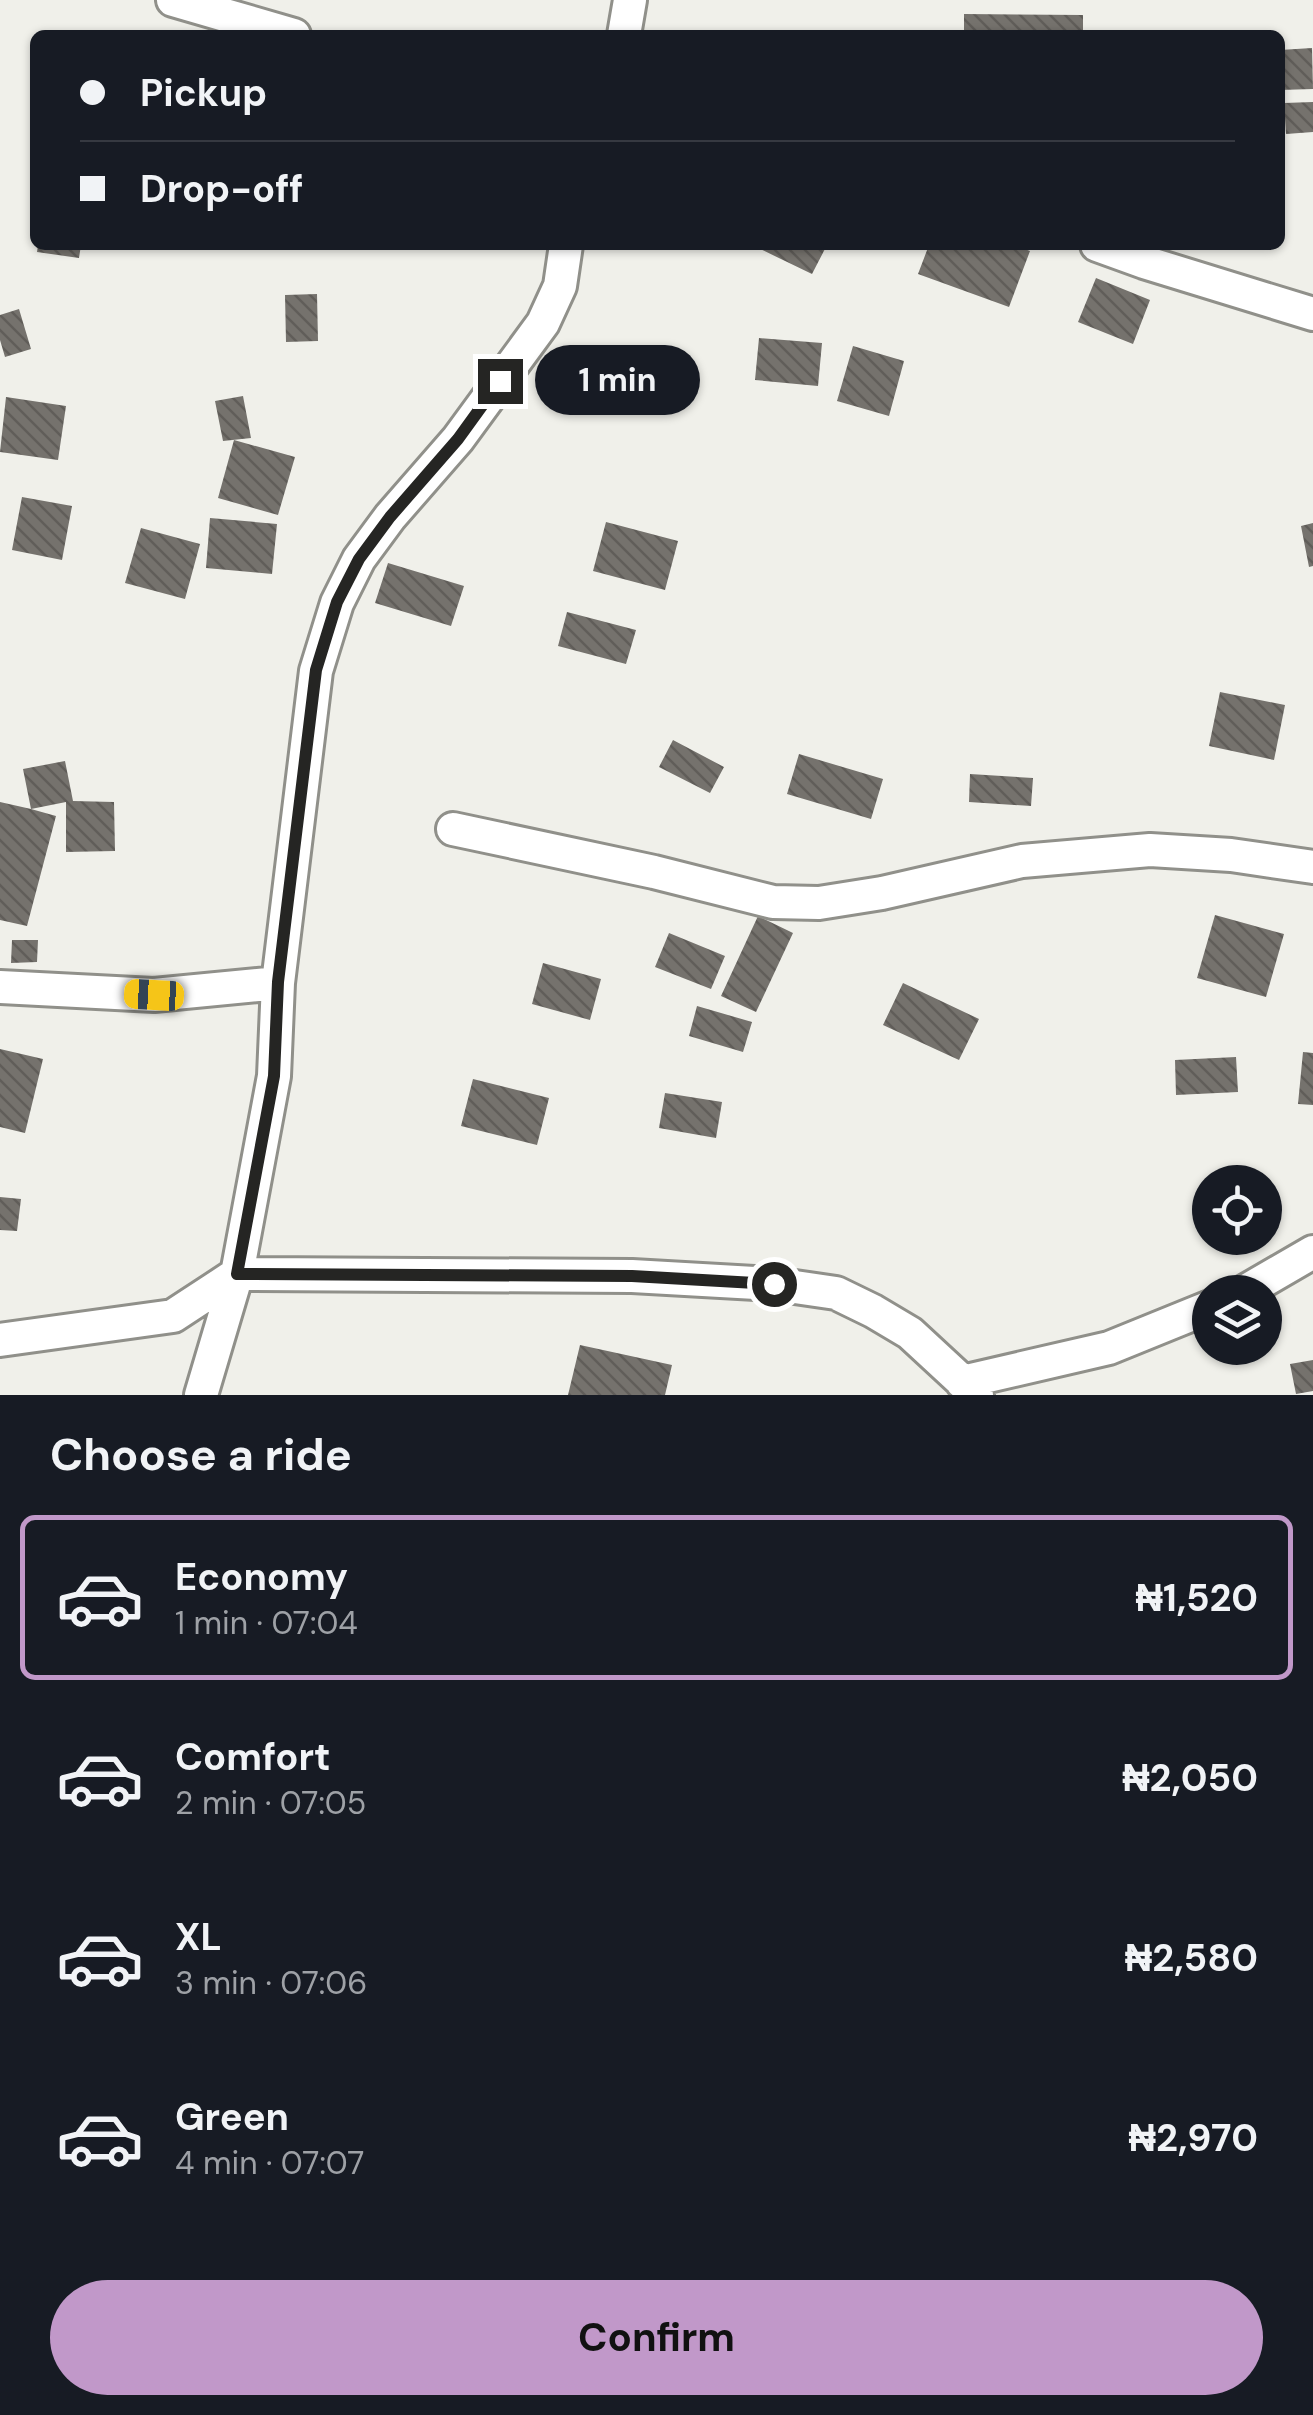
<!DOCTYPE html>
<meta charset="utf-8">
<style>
:root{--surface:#171b24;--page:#242831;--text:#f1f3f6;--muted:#9ea1a6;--line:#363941;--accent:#c198c9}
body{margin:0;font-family:"DM Sans",sans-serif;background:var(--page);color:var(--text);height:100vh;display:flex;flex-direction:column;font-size:38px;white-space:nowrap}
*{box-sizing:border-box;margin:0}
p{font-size:32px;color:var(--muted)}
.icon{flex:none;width:55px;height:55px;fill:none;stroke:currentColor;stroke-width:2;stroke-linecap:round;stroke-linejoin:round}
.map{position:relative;height:1395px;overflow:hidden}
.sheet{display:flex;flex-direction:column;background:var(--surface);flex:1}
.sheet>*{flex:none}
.top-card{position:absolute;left:30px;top:30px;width:1255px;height:220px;border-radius:15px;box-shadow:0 2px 8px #0004;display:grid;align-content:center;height:220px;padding:0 50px;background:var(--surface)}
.controls{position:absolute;left:1192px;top:1165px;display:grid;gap:20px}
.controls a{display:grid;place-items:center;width:90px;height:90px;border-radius:50%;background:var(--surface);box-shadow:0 2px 8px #0004;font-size:50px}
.end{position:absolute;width:45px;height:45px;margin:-22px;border:12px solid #252523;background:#fff;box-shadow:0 0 0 5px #fff}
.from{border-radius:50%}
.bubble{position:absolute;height:70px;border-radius:35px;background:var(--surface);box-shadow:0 2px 8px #0004;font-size:32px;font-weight:700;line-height:70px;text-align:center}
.car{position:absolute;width:30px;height:60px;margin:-30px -15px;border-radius:12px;box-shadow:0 0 8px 2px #0007;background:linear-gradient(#f5c518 24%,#345 0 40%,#f5c518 0 76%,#345 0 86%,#f5c518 0)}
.top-card b{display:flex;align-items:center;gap:35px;height:95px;font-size:38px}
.top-card b+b{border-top:2px solid var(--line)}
.top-card i{width:25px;height:25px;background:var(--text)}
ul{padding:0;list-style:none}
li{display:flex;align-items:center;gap:30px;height:165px;margin:0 20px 15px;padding:0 30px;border:5px solid transparent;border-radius:15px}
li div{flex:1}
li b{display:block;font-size:38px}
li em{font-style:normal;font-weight:700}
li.on{border-color:var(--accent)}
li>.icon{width:90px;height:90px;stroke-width:1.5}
h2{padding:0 50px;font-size:45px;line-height:120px}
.cta{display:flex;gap:20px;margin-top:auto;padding:20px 50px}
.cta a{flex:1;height:115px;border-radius:60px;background:var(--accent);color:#111;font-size:40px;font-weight:700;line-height:115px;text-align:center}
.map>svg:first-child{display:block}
</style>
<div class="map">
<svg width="1313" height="1395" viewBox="0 0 1313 1395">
<defs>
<pattern id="building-back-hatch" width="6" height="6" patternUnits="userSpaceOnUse" patternTransform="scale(2.5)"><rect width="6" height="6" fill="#75726d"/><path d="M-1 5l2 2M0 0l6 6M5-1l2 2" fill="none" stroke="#605d59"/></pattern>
</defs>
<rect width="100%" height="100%" fill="#f0f0ea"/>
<!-- building -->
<path fill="url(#building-back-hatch)" d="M964 14 1083 15V35H964Z
M1312 48 1313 89 1280 90V50Z
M1313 102V132L1286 134 1284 103Z
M38 245H81L79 258 37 252Z
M752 245H827L812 274Z
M929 245H1015L1030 251 1009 307 918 274Z
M1096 278 1150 300 1133 344 1078 322Z
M317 294 318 341 286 342 285 295Z
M19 309 31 349 5 357 0 340V315Z
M759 338 822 343 818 386 755 380Z
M853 346 904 361 889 416 837 401Z
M243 396 251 438 223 441 215 401Z
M6 397 66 406 58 460 0 452Z
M234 440 295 457 278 515 218 498Z
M22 497 72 506 62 560 12 550Z
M210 518 277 524 272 574 206 568Z
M606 522 678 541 665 590 593 571Z
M1313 523V566L1309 567 1301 526Z
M141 528 200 544 185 599 125 583Z
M388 563 464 586 451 626 375 603Z
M567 612 636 630 626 664 558 646Z
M1220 692 1285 705 1274 760 1209 746Z
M673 740 724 767 710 793 659 767Z
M799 754 883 779 871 819 787 794Z
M65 761 73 801 114 802 115 851 66 852V802L31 809 56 816 27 926 0 920V802L31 809 23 769Z
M970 774 1033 778 1031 806 969 802Z
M1215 915 1284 934 1266 997 1197 978Z
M758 916 793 933 756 1012 721 996Z
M669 933 725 956 711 989 655 967Z
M12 940H38L37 962 11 963Z
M543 963 601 979 590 1020 532 1004Z
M903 983 979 1019 959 1060 883 1025Z
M697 1006 752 1022 743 1052 689 1036Z
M0 1049 43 1059 25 1133 0 1127Z
M1303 1052 1313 1053V1105L1298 1104Z
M1236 1057 1238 1092 1176 1095 1175 1060Z
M473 1079 549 1098 537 1145 461 1126Z
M665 1093 722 1102 716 1138 659 1128Z
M0 1197 21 1199 17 1231 0 1230Z
M580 1345 672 1365 665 1395H568Z
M1313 1360V1391L1296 1394 1290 1364Z"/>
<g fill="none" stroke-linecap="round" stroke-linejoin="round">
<!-- minor casing -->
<g stroke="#90908a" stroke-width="38">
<path id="minor" d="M173 0 294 35
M624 35 630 0
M1097 245 1144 262 1313 314
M453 829 654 872 773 902 819 903 882 893 1022 861 1150 850 1231 855 1313 867
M0 987 154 995 278 983
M1244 1292 1313 1252
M0 1340 173 1316 237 1274 632 1276 774 1284 836 1293 873 1311 910 1333 977 1395
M962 1382 1109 1348 1210 1307
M201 1395 237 1274 274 1076 278 983 316 671 337 603 359 559 390 517 458 439 543 323 560 286 566 245"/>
</g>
<!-- minor -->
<use href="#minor" stroke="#fff" stroke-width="32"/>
</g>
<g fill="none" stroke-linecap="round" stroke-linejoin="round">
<!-- route -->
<path stroke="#252523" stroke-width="12" d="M500 381 458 439 390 517 359 559 337 602 316 670 278 982 274 1076 237 1274 632 1276 774 1284"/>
</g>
</svg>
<div class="controls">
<a><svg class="icon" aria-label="locate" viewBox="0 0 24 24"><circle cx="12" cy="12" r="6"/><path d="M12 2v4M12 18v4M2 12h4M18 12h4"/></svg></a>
<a><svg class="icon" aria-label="layers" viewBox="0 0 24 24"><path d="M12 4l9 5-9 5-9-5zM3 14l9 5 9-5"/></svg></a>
</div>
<i class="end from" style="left:774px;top:1284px"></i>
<i class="end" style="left:500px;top:381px"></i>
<div class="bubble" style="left:535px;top:345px;width:165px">1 min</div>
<i class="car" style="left:154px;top:995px;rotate:273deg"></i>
<div class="top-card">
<b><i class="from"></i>Pickup</b>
<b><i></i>Drop-off</b>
</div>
</div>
<section class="sheet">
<h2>Choose a ride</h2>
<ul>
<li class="on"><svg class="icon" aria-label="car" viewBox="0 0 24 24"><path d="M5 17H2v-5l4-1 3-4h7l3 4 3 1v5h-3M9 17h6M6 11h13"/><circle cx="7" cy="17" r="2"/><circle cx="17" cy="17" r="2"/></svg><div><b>Economy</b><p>1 min · 07:04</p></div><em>₦1,520</em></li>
<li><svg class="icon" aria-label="car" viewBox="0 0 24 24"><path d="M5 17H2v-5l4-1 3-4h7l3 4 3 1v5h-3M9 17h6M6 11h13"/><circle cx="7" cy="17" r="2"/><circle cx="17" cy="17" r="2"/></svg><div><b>Comfort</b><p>2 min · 07:05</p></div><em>₦2,050</em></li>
<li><svg class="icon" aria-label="car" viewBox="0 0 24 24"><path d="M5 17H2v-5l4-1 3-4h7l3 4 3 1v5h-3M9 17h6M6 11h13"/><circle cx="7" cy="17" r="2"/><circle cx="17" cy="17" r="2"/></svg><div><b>XL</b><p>3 min · 07:06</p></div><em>₦2,580</em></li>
<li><svg class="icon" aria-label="car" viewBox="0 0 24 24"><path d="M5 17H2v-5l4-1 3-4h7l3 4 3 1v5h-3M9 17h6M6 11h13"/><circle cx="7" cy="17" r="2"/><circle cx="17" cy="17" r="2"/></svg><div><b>Green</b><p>4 min · 07:07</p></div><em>₦2,970</em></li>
</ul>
<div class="cta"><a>Confirm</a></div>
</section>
